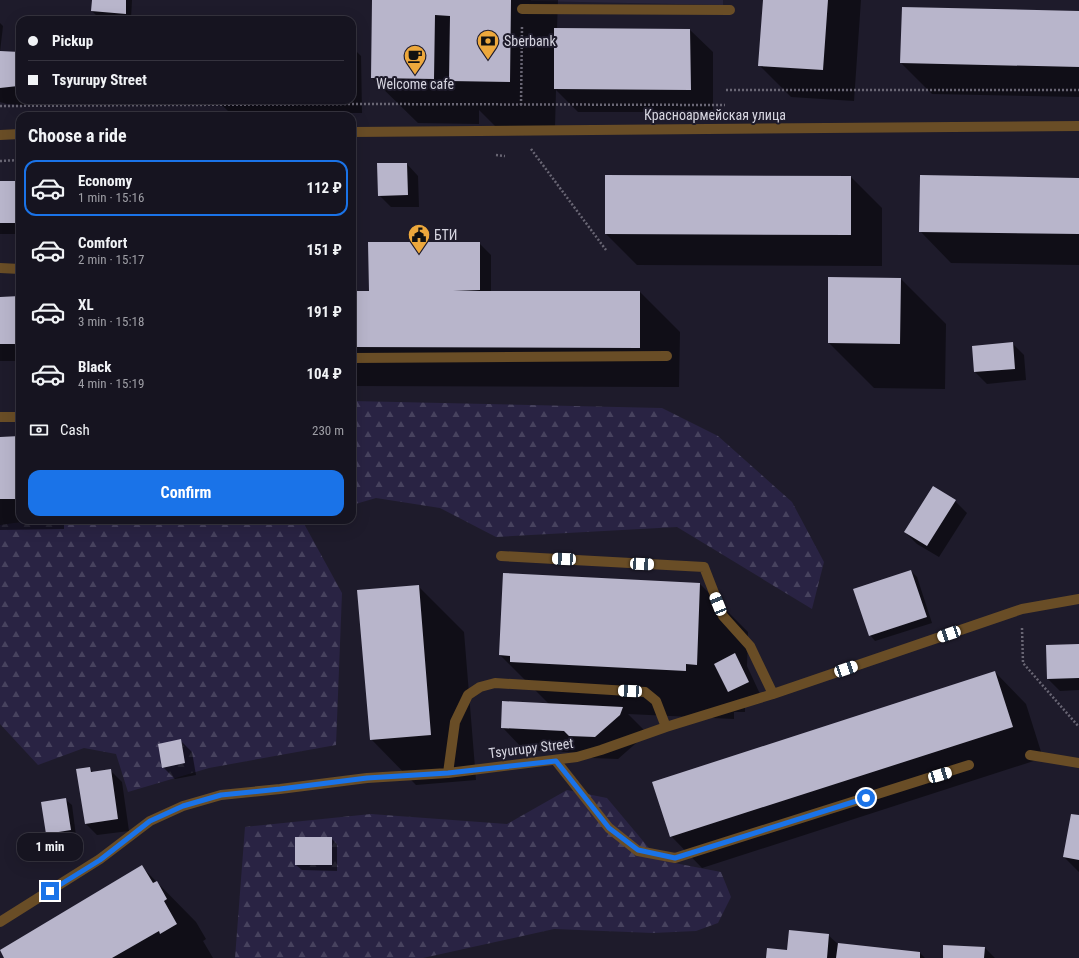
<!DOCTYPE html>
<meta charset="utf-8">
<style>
:root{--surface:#161420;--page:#1f1d29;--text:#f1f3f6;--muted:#9e9ea5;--line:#35333e;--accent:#1a73e8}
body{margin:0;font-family:"Roboto Condensed",sans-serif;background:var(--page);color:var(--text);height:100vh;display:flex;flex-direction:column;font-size:15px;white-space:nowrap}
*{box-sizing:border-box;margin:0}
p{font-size:13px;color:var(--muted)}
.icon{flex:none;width:22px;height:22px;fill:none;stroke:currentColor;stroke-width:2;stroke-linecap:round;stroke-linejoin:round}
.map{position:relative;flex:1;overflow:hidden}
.side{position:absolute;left:16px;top:112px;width:340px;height:412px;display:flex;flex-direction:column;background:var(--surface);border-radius:12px;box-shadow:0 4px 16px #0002,0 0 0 1px var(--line)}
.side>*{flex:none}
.top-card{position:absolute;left:16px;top:16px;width:340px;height:88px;border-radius:12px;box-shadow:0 4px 16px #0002,0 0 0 1px var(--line);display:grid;align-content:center;height:88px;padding:0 12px;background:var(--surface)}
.end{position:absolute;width:18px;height:18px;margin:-9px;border:5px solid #1a73e8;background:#fff;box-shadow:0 0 0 2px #fff}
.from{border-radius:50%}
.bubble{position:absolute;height:28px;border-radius:12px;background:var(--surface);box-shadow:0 4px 16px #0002,0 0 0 1px var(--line);font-size:13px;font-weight:700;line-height:28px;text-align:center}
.car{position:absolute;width:12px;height:24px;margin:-12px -6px;border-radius:5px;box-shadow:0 0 3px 1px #0007;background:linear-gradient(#fff 24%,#345 0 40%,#fff 0 76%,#345 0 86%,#fff 0)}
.top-card b{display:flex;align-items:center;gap:14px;height:38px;font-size:15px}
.top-card b+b{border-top:1px solid var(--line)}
.top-card i{width:10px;height:10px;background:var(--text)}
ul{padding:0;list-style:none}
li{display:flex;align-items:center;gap:12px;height:56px;margin:0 8px 6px;padding:0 4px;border:2px solid transparent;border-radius:12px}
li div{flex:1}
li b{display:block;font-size:15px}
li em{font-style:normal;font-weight:700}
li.selected{border-color:var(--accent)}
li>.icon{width:36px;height:36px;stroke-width:1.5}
h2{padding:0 12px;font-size:18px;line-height:48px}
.pay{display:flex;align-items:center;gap:10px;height:44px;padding:0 12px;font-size:15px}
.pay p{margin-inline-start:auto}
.cta{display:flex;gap:8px;margin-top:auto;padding:8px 12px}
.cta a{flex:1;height:46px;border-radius:12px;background:var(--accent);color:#fff;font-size:16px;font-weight:700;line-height:46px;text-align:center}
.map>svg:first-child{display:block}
</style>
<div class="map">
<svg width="1079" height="958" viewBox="0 0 1079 958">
<defs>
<pattern id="forest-firs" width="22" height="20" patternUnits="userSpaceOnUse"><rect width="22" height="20" fill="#292343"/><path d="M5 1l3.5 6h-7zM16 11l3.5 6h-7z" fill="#47425e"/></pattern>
</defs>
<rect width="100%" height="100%" fill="#1e1b2b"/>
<!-- built -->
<path fill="#282439" d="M531 0H723V5L531 1Z"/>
<!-- forest -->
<path fill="url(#forest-firs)" d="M352 401 662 408 718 436 792 502 824 562 812 609 677 527 496 537 440 508 376 498 352 505Z
M36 520H302L342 593 336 745 209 768 128 792 116 754 84 748 38 765 0 724V525Z
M567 790 607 798 659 860 721 872 731 897 718 923 696 931 653 933 554 929 423 958H235L245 827 371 814 507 824Z"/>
<!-- shadow -->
<path fill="#0007" d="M93 0H132L131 19 98 17 92 11Z
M374 0H558L557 29 690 30 713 52V112H578L556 90 555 127 495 126 479 110V124L418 123 372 78Z
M764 0H861L854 101 791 97 759 65Z
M1079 12V97L932 94 901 63Z
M0 23 3 26 0 52 20 53V100H35V103L22 105 7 104 0 102Z
M352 47 361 56 362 113H230L217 100H352Z
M66 100H102L95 103 69 104Z
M407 164 418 176 419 207H391L379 195Z
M851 177 882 208V266L637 265 606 234Z
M1079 179V265L951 263 920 231Z
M0 182H20V234H0Z
M479 243 491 255V292H640L680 332 679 387 352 386V292H371Z
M901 279 946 324 945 389 874 388 829 343Z
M20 297V361H0V298Z
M1012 343 1024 355 1026 380 987 384 975 372Z
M20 437V520H64V529L0 530V438Z
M955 501 967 513 939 557 917 544 905 532Z
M911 571 917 577 932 623 875 641 870 635Z
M504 574 700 584 748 632 747 666 760 694 745 701V712H734V719L628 714 645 731 643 737 618 759 592 758 587 753 524 750 502 727 550 705 500 655Z
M418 586 464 632 476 780 416 785 371 739Z
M1079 645V690L1060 691 1048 679Z
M995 672 1026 704 1043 758 702 868 671 836Z
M180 740 192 752 196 775 175 779 163 767Z
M89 768 94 773 110 770 122 782 129 831 97 835 86 824Z
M66 800 72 805 76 836 53 839 47 834Z
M1079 816V872L1064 857Z
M331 838 337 844V871L302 870 296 865Z
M142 867 196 922 206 939 203 941 213 958H6Z
M828 935 839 945 920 953 925 958H767L788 951Z
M985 948 995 958H944Z"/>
<!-- building -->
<path fill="#b8b5cb" d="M92 0H126V14L91 11Z
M372 0H511L510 82 449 81 450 16 435 15 434 79 371 78Z
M763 0H828L823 70 758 66Z
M902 7 1079 11V67L900 63Z
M554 28 690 29 691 90 554 89Z
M0 51 20 52 18 86 0 88Z
M377 163H407L408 195 378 196Z
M605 175 851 176V235L605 234Z
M920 175 1079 178V234L919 232Z
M0 181H20V223H0Z
M368 242H480V290L453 291H640V348L352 347V291H369Z
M828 277 901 278 900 344 828 343Z
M20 296V344H0V297Z
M1013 342 1015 369 974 372 972 346Z
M20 436V499H0V437Z
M933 486 956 500 927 546 904 532Z
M911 570 927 617 869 636 853 589Z
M503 573 700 583 697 665 686 664V671L510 662V656L499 655Z
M419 585 431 735 370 740 357 590Z
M1079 644V678L1047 679 1046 645Z
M735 653 749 682 728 692 714 664Z
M995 671 1013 727 670 837 652 782Z
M502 701 623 707 620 715 595 737 569 736 564 731 501 728Z
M181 739 185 763 162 768 158 744Z
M90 767 91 772 111 769 118 819 85 824 76 769Z
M66 798 71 830 46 834 41 802Z
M1071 814 1079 815V860L1063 857Z
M295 837H332V865H295Z
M142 865 153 883 157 881 167 899 164 901 177 924 160 934 159 931 112 958H4L0 950Z
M789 930 829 934 827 958H766L767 948 787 950Z
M838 943 920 952V958H836Z
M943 945 985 947 984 958H943Z"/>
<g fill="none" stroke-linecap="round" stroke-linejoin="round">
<!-- path -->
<path stroke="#696674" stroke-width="2.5" stroke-dasharray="2 2" stroke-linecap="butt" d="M726 90H1079
M521 105 522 26
M0 106 363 104 725 105
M531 149 606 250
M496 155 505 156
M0 161 20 160
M1022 628 1023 663 1079 727"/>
<!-- minor -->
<path stroke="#694d26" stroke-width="10" d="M522 9 730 10
M352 132 1079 126
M0 135 20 134
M0 268 20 269
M352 358 667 356
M0 417H20
M501 556 704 567 723 616 750 646 773 694
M1030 755 1079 763
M556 761 609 828 638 851 675 858 969 765
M448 773 455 722 468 695 480 687 495 683 645 692 656 701 666 727
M0 922 100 859 150 821 183 806 221 795 280 789 367 778 448 773 577 757 601 750 666 727 773 694 1022 609 1079 599"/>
</g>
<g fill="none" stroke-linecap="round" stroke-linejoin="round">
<!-- route -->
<path stroke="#1a73e8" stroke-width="5" d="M50 891 100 860 150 821 183 806 221 795 280 789 367 778 448 773 556 761 609 828 638 850 675 858 866 798"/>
</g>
<!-- icons -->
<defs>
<g id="bank-pin" transform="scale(1.15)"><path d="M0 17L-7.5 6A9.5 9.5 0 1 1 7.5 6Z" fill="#eda83c" stroke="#1e1b2b"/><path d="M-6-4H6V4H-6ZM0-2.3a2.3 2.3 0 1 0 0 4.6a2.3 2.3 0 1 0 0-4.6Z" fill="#111"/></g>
<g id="cafe-pin" transform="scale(1.15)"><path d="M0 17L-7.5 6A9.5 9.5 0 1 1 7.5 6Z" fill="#eda83c" stroke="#1e1b2b"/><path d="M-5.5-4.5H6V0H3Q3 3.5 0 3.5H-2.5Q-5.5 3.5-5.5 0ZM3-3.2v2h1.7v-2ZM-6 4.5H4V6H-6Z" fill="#111"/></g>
<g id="civic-pin" transform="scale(1.15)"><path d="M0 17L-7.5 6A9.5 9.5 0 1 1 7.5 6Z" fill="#eda83c" stroke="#1e1b2b"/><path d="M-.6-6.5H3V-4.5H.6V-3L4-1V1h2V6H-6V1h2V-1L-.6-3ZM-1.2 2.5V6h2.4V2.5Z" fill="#111"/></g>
</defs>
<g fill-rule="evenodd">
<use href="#bank-pin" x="488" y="41"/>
<use href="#cafe-pin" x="415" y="56"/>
<use href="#civic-pin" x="419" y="235"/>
</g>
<g text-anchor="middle" stroke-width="4" stroke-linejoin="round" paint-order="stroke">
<!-- poi labels -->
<g font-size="14" fill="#d6d5e0" stroke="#1e1b2b" text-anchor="start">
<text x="504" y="46">Sberbank</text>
<text x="415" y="89" text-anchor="middle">Welcome cafe</text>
<text x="434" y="240">БТИ</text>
</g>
<!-- street labels -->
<g font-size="14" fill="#d6d5e0" stroke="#1e1b2b">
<text x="715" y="120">Красноармейская улица</text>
<text transform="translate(531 748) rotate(-7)" y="5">Tsyurupy Street</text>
</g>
</g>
</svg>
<i class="end from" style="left:866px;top:798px"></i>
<i class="end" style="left:50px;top:891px"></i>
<div class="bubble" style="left:17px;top:833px;width:66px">1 min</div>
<i class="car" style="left:564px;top:559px;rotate:273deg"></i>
<i class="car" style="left:642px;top:564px;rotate:93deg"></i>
<i class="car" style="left:718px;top:604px;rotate:338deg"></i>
<i class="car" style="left:949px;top:634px;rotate:251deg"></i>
<i class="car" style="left:846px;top:669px;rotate:71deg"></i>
<i class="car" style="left:630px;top:691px;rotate:273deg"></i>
<i class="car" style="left:940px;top:775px;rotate:73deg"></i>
<div class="top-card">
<b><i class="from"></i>Pickup</b>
<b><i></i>Tsyurupy Street</b>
</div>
<section class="side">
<h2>Choose a ride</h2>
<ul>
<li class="selected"><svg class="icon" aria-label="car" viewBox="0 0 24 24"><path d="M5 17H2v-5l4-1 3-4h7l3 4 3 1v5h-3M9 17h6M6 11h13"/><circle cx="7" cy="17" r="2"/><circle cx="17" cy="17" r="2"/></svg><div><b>Economy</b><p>1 min · 15:16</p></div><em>112 ₽</em></li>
<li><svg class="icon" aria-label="car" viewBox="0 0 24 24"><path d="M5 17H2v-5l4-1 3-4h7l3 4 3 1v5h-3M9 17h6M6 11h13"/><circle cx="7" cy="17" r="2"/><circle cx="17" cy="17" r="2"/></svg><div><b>Comfort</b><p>2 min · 15:17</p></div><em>151 ₽</em></li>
<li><svg class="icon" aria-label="car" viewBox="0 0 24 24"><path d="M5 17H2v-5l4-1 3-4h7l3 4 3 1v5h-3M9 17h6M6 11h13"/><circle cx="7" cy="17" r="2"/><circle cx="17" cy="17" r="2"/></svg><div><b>XL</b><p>3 min · 15:18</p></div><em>191 ₽</em></li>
<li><svg class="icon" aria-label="car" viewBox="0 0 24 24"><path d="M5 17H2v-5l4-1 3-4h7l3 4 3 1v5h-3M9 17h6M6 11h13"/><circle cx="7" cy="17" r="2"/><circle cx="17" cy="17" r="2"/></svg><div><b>Black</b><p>4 min · 15:19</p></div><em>104 ₽</em></li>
</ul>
<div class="pay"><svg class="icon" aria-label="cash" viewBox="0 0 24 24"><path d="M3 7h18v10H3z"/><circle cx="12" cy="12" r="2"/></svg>Cash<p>230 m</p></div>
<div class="cta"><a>Confirm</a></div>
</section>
</div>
